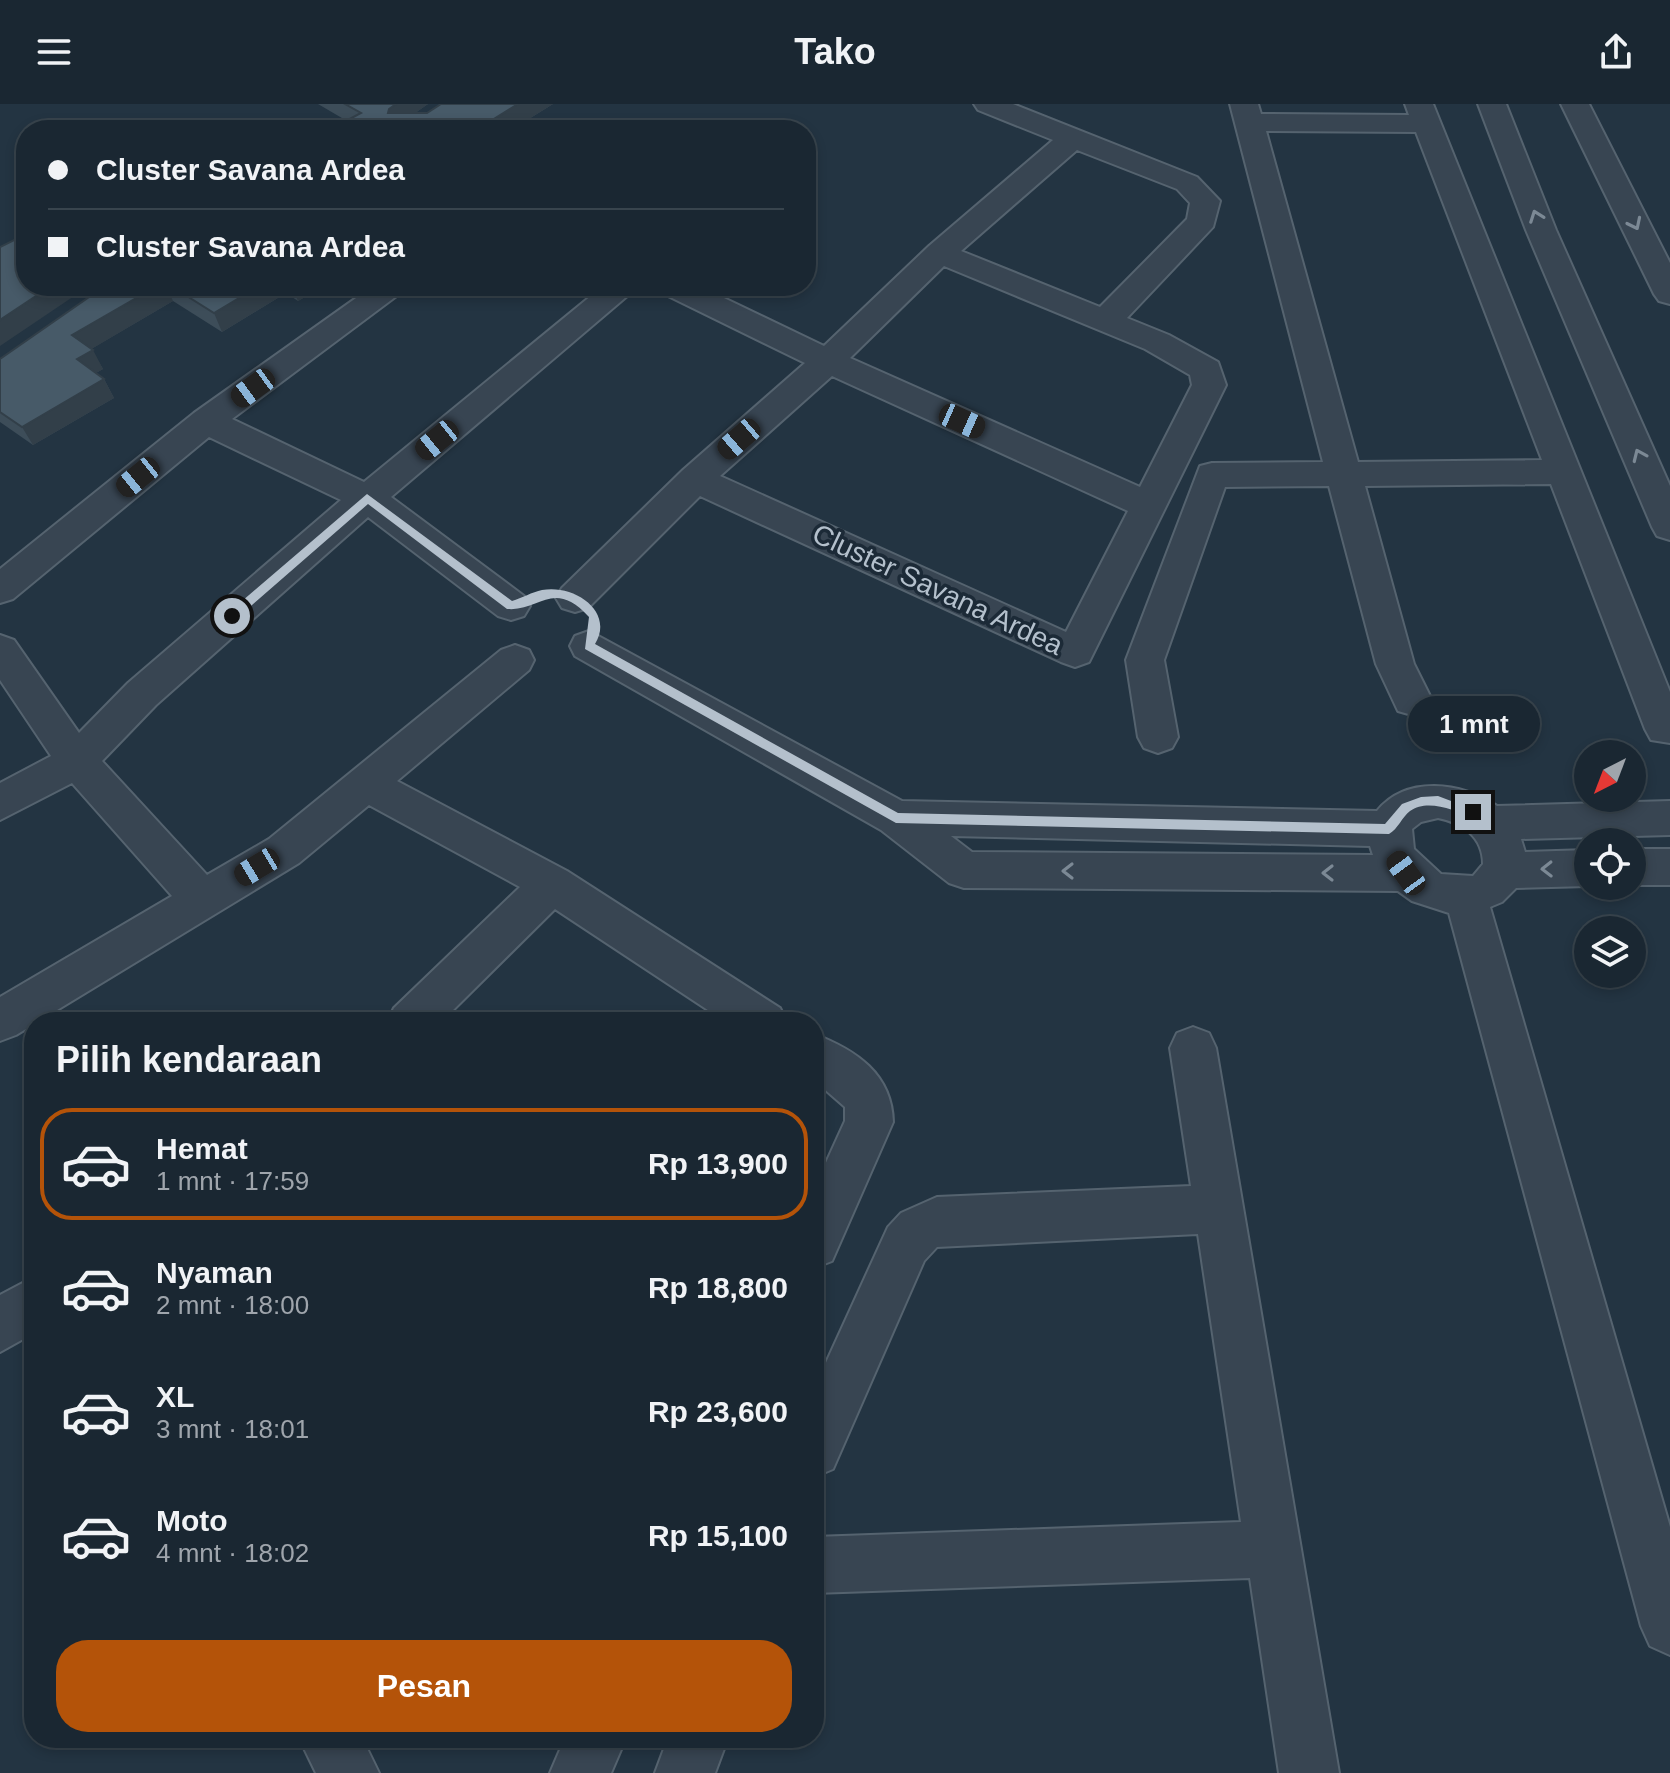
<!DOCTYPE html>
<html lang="id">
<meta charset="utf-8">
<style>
:root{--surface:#1a2732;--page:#232f3a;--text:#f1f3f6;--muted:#9fa5ac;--line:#38444d;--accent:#b45309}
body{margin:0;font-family:Arial,sans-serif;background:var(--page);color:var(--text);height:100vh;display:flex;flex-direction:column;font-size:30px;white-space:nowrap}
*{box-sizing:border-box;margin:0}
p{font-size:26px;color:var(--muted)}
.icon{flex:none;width:44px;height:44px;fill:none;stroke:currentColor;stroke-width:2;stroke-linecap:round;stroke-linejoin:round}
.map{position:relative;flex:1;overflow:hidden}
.panel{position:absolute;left:24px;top:908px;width:800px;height:736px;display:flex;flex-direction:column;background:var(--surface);border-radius:32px;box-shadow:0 4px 12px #0003,0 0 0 2px var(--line)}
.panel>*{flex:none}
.top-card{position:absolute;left:16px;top:16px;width:800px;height:176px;border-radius:32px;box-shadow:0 4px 12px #0003,0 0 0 2px var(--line);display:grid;align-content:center;height:176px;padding:0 32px;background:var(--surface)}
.needle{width:52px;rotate:222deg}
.tools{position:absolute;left:1574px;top:636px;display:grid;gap:16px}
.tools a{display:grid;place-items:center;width:72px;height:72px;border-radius:50%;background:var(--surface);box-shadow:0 4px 12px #0003,0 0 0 2px var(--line);font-size:40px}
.end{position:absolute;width:36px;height:36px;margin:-18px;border:10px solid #b4c0cc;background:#111;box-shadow:0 0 0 4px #111}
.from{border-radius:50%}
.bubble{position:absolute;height:56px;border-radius:28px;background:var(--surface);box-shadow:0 4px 12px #0003,0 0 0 2px var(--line);font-size:26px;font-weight:600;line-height:56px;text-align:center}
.car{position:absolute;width:24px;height:48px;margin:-24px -12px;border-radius:10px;box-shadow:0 0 6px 2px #0007;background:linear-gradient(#222 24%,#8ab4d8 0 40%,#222 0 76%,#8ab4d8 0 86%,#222 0)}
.top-card b{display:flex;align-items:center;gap:28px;height:76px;font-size:30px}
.top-card b+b{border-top:2px solid var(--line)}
.top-card i{width:20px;height:20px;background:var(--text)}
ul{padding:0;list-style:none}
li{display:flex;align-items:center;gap:24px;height:112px;margin:0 16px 12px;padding:0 16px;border:4px solid transparent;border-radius:32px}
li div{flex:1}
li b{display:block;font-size:30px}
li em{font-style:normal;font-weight:600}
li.active{border-color:var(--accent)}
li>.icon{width:72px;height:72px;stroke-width:1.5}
h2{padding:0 32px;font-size:36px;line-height:96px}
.cta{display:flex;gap:16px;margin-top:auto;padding:16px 32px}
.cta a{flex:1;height:92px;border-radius:32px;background:var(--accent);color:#fff;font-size:32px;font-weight:600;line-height:92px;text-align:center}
header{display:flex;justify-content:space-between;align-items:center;height:104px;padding:0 32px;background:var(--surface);font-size:36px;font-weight:600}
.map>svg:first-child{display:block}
</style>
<header><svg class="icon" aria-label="menu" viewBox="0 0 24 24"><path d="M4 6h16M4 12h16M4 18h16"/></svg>Tako<svg class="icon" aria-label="share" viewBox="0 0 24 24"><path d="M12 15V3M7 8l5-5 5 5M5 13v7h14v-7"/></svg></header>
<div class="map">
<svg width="1670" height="1669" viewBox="0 0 1670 1669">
<rect width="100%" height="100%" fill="#233442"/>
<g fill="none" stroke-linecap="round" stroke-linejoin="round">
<!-- minor casing -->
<g stroke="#55636f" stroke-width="4">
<path id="minor" d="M974 0H1013L1197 73 1220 97 1213 123 1127 214 1169 231 1218 258 1226 281 1089 558 1075 563 1061 558 700 392 588 504 575 508 562 504 556 494 562 484 683 366 805 259 662 189 657 182H699L824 242 929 142 1053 36 978 6ZM1077 46 1177 85 1190 99 1187 115 1100 203 961 147ZM944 162 1145 245 1190 271 1192 281 1140 383 850 254ZM832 272 1128 407 1066 528 720 372Z
M1230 0H1258L1261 10 1409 11 1405 0H1433L1670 588V639L1651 636 1645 625 1551 380 1365 382 1414 560 1432 596 1426 607 1412 611 1398 607 1376 560 1329 382 1225 383 1164 556 1178 633 1172 644 1158 649 1144 644 1138 633 1126 556 1200 362 1212 359 1323 358ZM1266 27 1416 28 1542 356 1358 358Z
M1478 0H1506L1556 126 1670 382V436L1657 432 1652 423 1526 126Z
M1561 0H1589L1670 159V200L1659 197 1654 190Z
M373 182H410L232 315 364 378 603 182H639L391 393 524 492 530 502 524 512 511 516 498 512 368 413 156 601 102 657 207 771 269 735 501 546 515 541 529 546 534 556 529 566 397 677 567 767 780 904 787 918H726L555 805 441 918H387L394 904 520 783 369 701 299 759 16 931 0 937V893L172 792 72 679 0 716V679L51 652 0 576V531L14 536 79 629 128 579 341 396 209 333 13 495 0 499V465L194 309Z
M589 527 902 697 1377 707C1406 671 1462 678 1497 702L1670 697V731L1521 735 1525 748 1588 746V782L1516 784 1502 798 1490 803 1670 1423V1551L1650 1542 1641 1522 1449 809 1412 797 1398 787 964 784 949 779 881 726 575 552 570 542 575 532ZM1438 714C1463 719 1483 733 1483 760L1473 772 1441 770 1414 745 1412 725 1421 718ZM951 732 1370 742 1373 751 972 748Z
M1632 745H1670V781H1632Z
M1193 923 1209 929 1216 944 1339 1669H1279L1250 1474 814 1489V1433L1241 1418 1198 1130 937 1143 924 1157 833 1365 814 1373V1285L888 1123 901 1109 937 1093 1191 1082 1170 944 1177 929Z
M814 930C856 946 892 970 893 1018L832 1157 814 1164V1085L845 1017V1003L814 976Z
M34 1173V1229L0 1248V1191Z
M299 1634H362L379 1669H316Z
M565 1634H626L611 1669H550Z
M668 1634H728L715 1669H655Z"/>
</g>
<!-- minor -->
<use href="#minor" fill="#384552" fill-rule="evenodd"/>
</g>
<!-- wall -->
<path fill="#3d4d59" d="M318 0H428L415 9H427L441 0H553L511 26H329L347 17Z
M105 182H324L298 197 286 189 222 228 173 197 91 245 103 265 96 269 104 275 114 294 33 341 0 318V255Z"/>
<!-- shaded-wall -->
<path fill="#323f49" d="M396 0H428L394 24 388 9 389 5Z
M518 0H553L511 26H476Z
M51 182H89L0 242V216Z
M157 182H166L173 197 83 250 72 231Z
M259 182H283L286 189 222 228 214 209Z
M292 182H324L298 197Z
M93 246 103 265 87 274 77 255Z
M104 275 114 294 33 341 22 323Z"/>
<!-- building -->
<path fill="#475a68" stroke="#323f49" stroke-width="2" d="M345 0H396L389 5 388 9H427L441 0H518L476 26H329L361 9Z
M26 130V182H51L0 216V143Z
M105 182H157L72 231 93 246 77 255 104 275 22 323 0 308V255Z
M171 182H259L214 209Z"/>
<!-- one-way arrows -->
<defs><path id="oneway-chevron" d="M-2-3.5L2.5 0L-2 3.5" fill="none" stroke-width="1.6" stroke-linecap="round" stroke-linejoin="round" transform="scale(2)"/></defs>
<g stroke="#7c8995">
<use href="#oneway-chevron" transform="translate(1536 112) rotate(-110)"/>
<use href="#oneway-chevron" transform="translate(1635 120) rotate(64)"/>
<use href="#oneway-chevron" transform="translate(1639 351) rotate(-114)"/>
<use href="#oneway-chevron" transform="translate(1547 765) rotate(179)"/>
<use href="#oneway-chevron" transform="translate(1068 767) rotate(-180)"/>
<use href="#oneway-chevron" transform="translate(1328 769) rotate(-180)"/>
</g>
<!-- route -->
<path fill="#b4c0cc" d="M367 390 512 497C522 494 532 488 542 486 574 480 615 507 595 540L898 709 1385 720 1402 700 1421 693 1438 692 1480 708 1473 713C1455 707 1428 694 1410 707 1402 713 1398 725 1389 730L896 719 585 545 589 513C553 474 540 508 507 505L368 400 236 515H228V509Z"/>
<g text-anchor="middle" stroke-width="7" stroke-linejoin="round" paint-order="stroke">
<!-- street labels -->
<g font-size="28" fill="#b4c0cc" stroke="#1c2a37">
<text transform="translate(938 485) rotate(25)" y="10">Cluster Savana Ardea</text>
</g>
</g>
</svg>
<div class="tools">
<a><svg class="needle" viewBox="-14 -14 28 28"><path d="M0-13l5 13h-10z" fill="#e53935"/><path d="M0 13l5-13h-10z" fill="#9fa5ac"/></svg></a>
<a><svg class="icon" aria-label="locate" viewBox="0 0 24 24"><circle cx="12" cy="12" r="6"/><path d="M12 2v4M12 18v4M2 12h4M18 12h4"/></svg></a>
<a><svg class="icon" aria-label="layers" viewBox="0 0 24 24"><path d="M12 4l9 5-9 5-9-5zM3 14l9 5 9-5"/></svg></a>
</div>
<i class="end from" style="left:232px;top:512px"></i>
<i class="end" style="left:1473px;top:708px"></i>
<div class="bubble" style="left:1408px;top:592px;width:132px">1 mnt</div>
<i class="car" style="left:253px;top:284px;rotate:234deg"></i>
<i class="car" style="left:962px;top:317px;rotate:114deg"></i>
<i class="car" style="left:739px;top:335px;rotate:229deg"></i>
<i class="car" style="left:437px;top:336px;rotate:231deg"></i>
<i class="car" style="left:138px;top:373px;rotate:231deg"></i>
<i class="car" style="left:257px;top:763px;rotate:239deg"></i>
<i class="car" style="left:1406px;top:769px;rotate:324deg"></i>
<div class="top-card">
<b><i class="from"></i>Cluster Savana Ardea</b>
<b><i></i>Cluster Savana Ardea</b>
</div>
<section class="panel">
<h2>Pilih kendaraan</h2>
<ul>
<li class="active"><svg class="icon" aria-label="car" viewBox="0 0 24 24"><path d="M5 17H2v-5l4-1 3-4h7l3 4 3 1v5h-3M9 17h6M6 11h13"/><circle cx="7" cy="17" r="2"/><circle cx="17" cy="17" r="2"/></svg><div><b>Hemat</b><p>1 mnt · 17:59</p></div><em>Rp 13,900</em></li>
<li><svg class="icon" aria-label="car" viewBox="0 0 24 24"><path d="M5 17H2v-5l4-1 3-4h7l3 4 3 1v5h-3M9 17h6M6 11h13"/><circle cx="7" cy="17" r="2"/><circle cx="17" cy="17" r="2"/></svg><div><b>Nyaman</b><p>2 mnt · 18:00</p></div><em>Rp 18,800</em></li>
<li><svg class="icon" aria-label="car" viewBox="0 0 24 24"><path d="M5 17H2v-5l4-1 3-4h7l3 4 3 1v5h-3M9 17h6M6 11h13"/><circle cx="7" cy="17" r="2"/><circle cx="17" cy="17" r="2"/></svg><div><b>XL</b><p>3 mnt · 18:01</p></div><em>Rp 23,600</em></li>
<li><svg class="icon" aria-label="car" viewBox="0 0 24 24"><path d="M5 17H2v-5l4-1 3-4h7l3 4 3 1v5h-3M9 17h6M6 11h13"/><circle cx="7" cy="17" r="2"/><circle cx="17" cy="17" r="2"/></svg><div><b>Moto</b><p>4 mnt · 18:02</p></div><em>Rp 15,100</em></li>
</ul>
<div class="cta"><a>Pesan</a></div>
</section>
</div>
